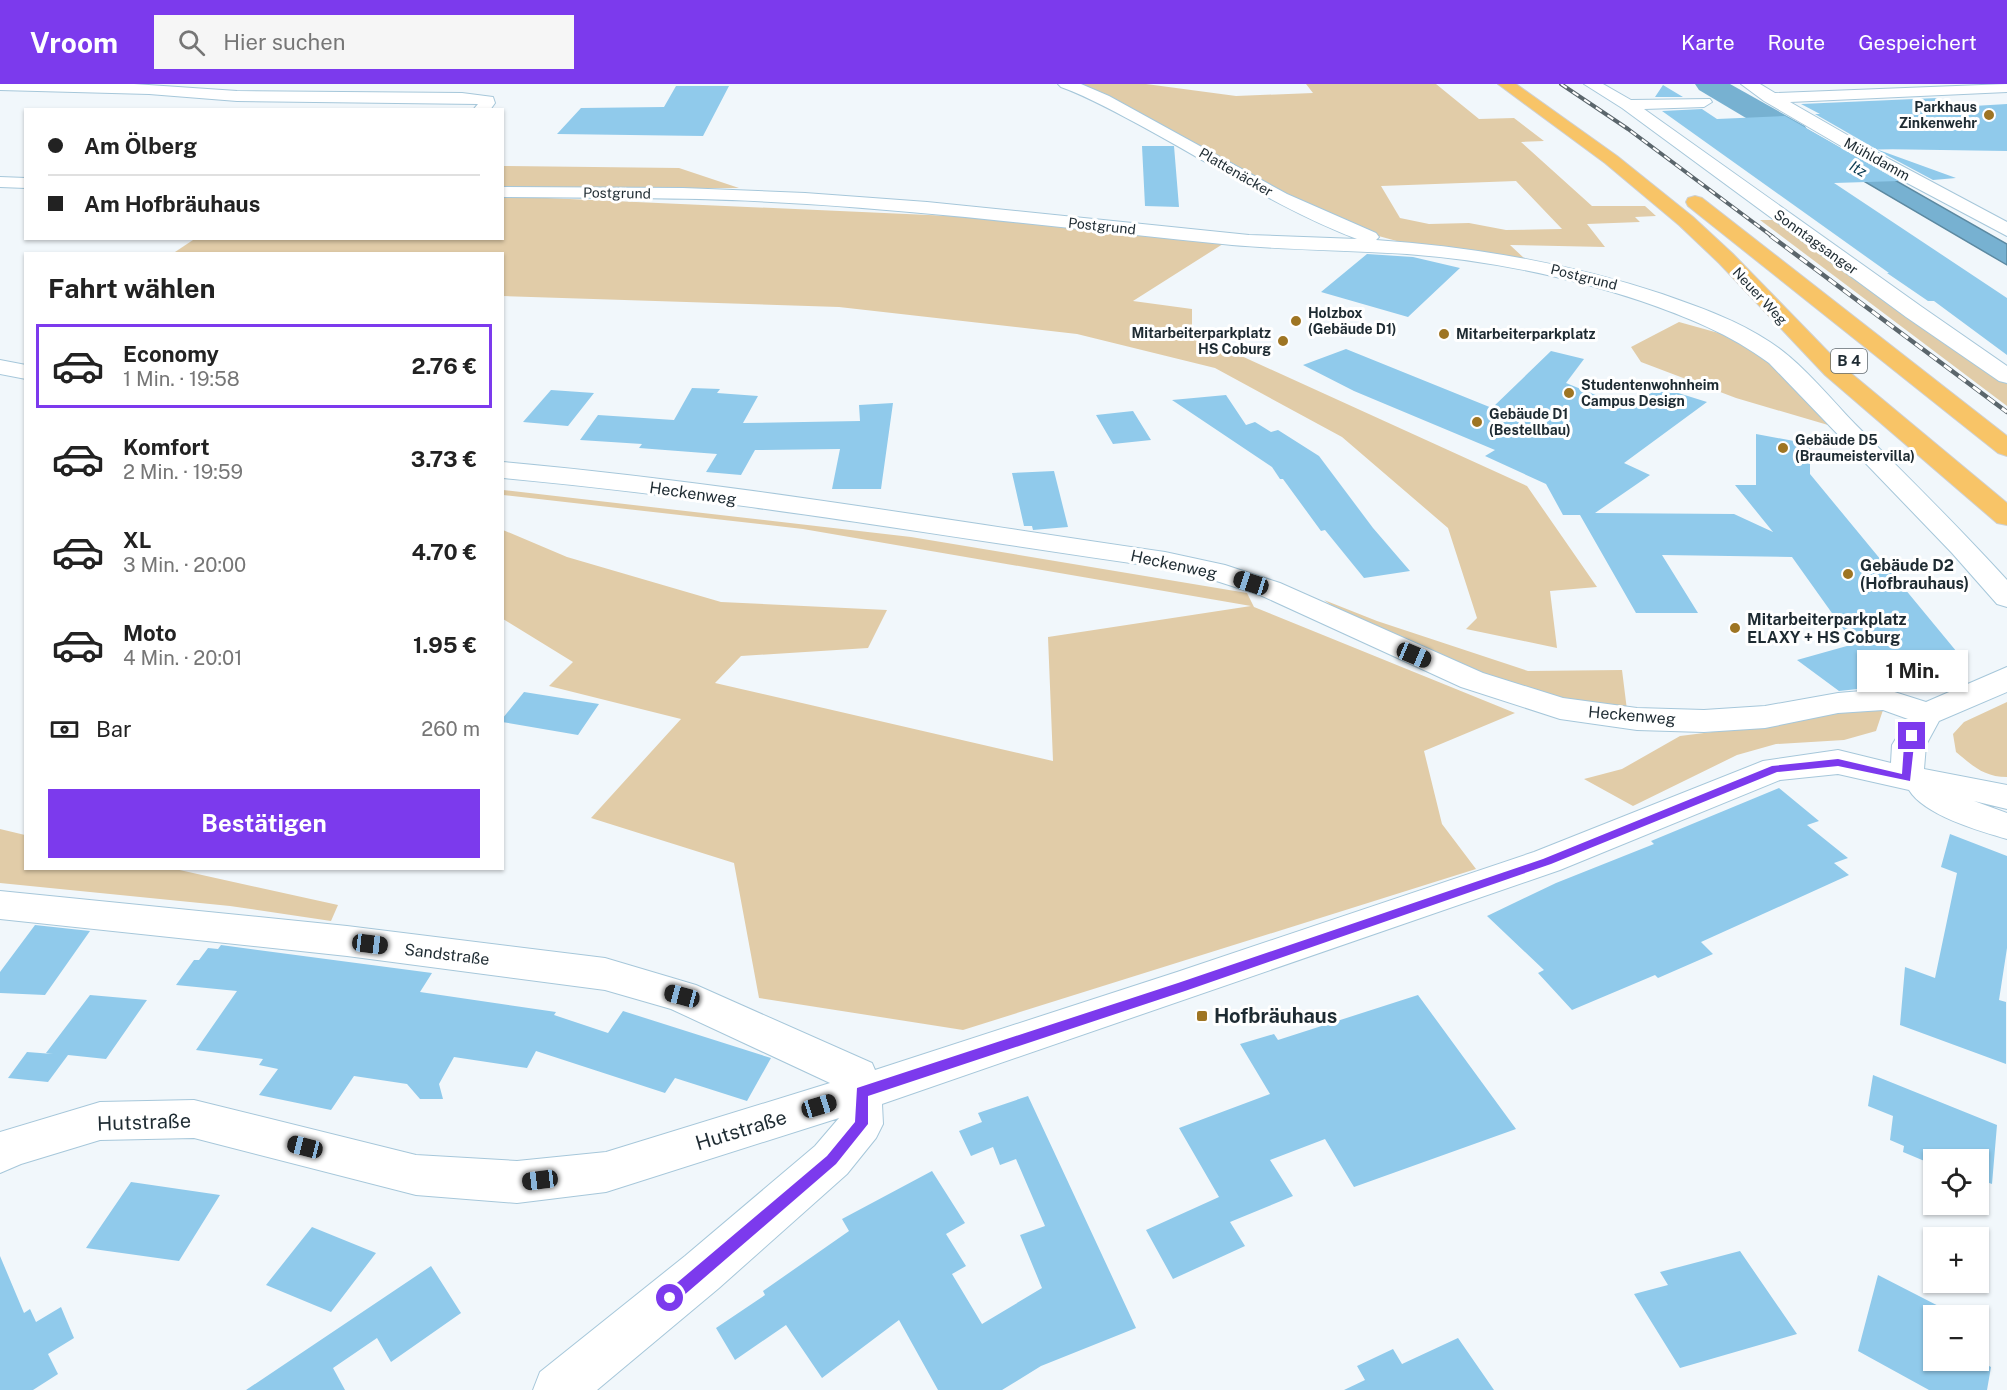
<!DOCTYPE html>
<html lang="de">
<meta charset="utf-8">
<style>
:root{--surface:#fff;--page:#f6f6f6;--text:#222;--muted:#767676;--line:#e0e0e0;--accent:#7c3aed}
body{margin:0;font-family:"Public Sans",sans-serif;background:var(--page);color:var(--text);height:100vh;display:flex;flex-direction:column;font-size:22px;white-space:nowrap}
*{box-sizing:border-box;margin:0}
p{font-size:20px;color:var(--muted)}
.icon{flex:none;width:33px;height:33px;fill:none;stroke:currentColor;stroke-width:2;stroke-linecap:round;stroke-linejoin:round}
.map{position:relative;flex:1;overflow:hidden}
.side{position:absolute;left:24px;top:168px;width:480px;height:618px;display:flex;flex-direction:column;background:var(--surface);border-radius:0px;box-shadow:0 2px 4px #0004}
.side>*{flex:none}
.hud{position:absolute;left:24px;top:24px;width:480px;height:132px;border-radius:0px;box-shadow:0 2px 4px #0004;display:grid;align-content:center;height:132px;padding:0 24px;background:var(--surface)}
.buttons{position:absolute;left:1923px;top:1065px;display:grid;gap:12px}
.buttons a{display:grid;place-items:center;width:66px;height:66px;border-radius:0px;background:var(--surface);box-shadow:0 2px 4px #0004;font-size:30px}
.end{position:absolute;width:27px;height:27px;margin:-14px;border:8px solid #7c3aed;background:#fff;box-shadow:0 0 0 3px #fff}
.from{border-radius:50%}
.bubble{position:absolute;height:42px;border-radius:0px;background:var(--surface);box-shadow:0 2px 4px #0004;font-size:20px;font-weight:700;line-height:42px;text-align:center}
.car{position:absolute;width:18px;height:36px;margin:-18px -9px;border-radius:8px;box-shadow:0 0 4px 2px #0007;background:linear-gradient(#222 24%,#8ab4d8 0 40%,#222 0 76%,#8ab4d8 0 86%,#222 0)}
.hud b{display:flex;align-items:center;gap:21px;height:57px;font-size:22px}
.hud b+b{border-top:2px solid var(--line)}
.hud i{width:15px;height:15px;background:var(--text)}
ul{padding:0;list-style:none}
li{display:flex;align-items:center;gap:18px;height:84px;margin:0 12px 9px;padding:0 12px;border:3px solid transparent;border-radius:0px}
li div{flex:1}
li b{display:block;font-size:22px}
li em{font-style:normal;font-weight:700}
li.on{border-color:var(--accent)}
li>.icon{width:54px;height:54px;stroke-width:1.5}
h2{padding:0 24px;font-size:27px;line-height:72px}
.pay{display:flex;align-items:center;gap:15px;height:66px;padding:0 24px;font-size:22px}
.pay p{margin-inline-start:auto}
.button{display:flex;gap:12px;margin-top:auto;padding:12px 24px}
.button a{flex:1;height:69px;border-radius:0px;background:var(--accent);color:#fff;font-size:24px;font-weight:700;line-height:69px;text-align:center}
header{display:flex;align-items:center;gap:36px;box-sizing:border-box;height:84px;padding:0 30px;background:var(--accent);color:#fff}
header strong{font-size:28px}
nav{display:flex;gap:33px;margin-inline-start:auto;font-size:21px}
.search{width:420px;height:54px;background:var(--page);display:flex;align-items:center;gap:15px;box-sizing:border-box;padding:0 21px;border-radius:0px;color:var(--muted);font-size:22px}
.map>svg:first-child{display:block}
</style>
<header>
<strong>Vroom</strong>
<div class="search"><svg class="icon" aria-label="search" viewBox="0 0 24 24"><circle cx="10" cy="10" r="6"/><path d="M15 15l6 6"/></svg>Hier suchen</div>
<nav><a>Karte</a><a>Route</a><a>Gespeichert</a></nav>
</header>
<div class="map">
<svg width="2007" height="1306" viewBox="0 0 2007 1306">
<rect width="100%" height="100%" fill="#f1f7fb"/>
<!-- green -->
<path fill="#e1cca8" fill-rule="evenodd" d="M1073 0H1146L1236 12 1313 9 1306 0H1436L1479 35 1514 34 1544 57 1521 58 1592 122H1645L1656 132 1635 133 1640 138 1587 140 1605 163 1510 161 1525 175 1415 162 1342 142ZM1516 97 1562 145 1506 146 1469 139 1429 140 1400 134 1381 102Z
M503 82 679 84 739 104 503 105Z
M503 112 973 133 1226 158 1133 217 1192 225V241L1202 254 1527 402 1597 503 1550 507 1557 564 1466 545 1477 534 1448 444 1342 353 1215 284 1077 250 839 223 503 212 502 170H172L196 154H502Z
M1760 136H1779L2007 300V322Z
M1679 238 1751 258 1828 341 1736 314 1641 278 1631 263Z
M503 406 911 453 1247 509 1254 523 1515 629 1424 667 1442 740 1476 785 963 946 759 914 734 779 591 734 681 635 549 602 573 578 503 535V446L567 473 721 518 887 526 868 564 741 572 715 599 1053 677 1048 553 1251 522 803 445 503 411Z
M1324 516 1377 537 1528 587 1622 586 1627 626 1571 618 1505 601 1357 539Z
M2007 618V693C1984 693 1973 682 1956 668L1953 650 1964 638Z
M1846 621 1883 626 1876 647 1844 656 1776 660 1737 671 1633 722 1584 695 1622 685 1680 652 1784 639Z
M0 745 25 751 26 784 175 785 338 821 331 837 230 822 0 799Z"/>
<!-- water -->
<path fill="#77b1d1" stroke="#5c89a1" stroke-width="1.5" d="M1708 6H1737L2007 160V181Z"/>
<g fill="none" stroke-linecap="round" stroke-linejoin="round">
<!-- river -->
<path fill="#77b1d1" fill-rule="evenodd" d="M1695 0H1730L1805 42 1809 49 1805 56 1794 58 1783 56 1699 6Z"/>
</g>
<!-- building -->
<path fill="#90caeb" d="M1663 1 1683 13H1655Z
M676 2H729L703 52 557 50 581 24 664 23Z
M1937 14 1957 23 2007 20V67L1876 65 1956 94 1933 96 1890 73 1815 30H1820L1801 20Z
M1702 25 1717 35 1785 32 1899 97 1834 99 2007 214V271L1934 217H1928L1887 189H1889L1662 27Z
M1142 62H1174L1179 123 1145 122Z
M1367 170 1413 173 1460 184 1408 233 1321 208Z
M1346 265 1492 324 1551 267 1584 275 1566 299 1630 325 1659 303 1707 318 1624 379 1650 391 1595 429 1734 430 1773 448 1735 401H1756V350L1810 360V390L1966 579 1867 604 1839 607 1797 576 1854 560 1792 473 1662 471 1698 529H1636L1580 431H1563L1546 400 1485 372 1495 366 1354 307 1303 281Z
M692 304 720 305 717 309 758 312 743 339 860 337 859 321 893 319 881 405H832L840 365 755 366 741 391 706 388 717 370 639 364 642 360 580 356 598 331 674 336Z
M551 306 594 309 568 342 523 338Z
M1226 311 1246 341 1255 338 1271 348 1278 346 1319 372 1373 444 1410 487 1364 494 1325 446 1321 447 1283 395H1280L1272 383 1172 316Z
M1133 327 1151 356 1113 360 1096 331Z
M1054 387 1068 443 1033 446 1032 442H1024L1012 389Z
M524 608 599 620 578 651 502 638V635Z
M1779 704 1819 737 1807 741 1848 774 1834 779 1849 791 1701 858 1713 870 1658 894 1655 891 1572 926 1538 889 1544 886 1487 832 1556 799 1654 760 1651 757Z
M1950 750 2007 772V864L1999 916 2006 918V980L1900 941 1905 883 1935 894 1957 789 1941 783Z
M35 841 90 847 45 911 0 909V888Z
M221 861 432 889 420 908 556 928 554 931 608 949 623 927 771 974 747 1017 675 994 665 1009 536 967 527 984 454 973 439 1000 443 1015H420L407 1000 354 992 331 1026 259 1011 278 985 259 981 263 975 196 966 237 907 176 901 194 876H199L208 864 218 865Z
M90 911 147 916 106 975 68 971 48 998 8 994 27 968 53 970 46 969Z
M1418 911 1516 1045 1354 1103 1325 1055 1270 1076 1293 1112 1230 1138 1245 1162 1173 1195 1146 1146 1219 1113 1179 1044 1270 1010 1240 960 1274 950 1278 956Z
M1873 991 1997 1041 1992 1100 1978 1095V1076H1934V1081L1903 1068 1904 1062 1890 1056 1893 1032 1868 1022Z
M1028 1012 1136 1244 1041 1282 1002 1306H938L899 1236 822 1294 786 1241 735 1276 716 1244 765 1211 763 1207 849 1147 842 1135 932 1087 965 1139 946 1150 966 1182 952 1190 982 1240 1042 1204 1020 1151 1045 1142 1016 1075 1000 1081 993 1063 971 1072 959 1047 982 1038 978 1029Z
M131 1098 220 1111 179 1177 86 1164Z
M312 1143 376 1169 331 1228 266 1201Z
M1740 1167 1797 1250 1680 1284 1634 1210 1668 1201 1660 1188Z
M0 1172 24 1229 30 1225 36 1238 61 1223 74 1254 48 1270 58 1290 33 1306H0Z
M431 1182 461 1229 391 1278 377 1254 333 1284 345 1306H246Z
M1878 1191 1958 1232H1934V1276H1978L1991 1283 1987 1306H1929L1858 1267Z
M1458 1254 1494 1306H1344L1365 1296 1357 1282 1393 1265 1402 1280Z"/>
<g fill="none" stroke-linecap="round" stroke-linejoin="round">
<!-- minor casing -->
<g stroke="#a6c7da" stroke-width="2">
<path id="minor" d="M0 0H134L237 7 462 9 493 13 495 19 490 26H473L478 20 237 17 149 10 0 6Z
M1058 0H1081L1109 12 1287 110 1376 149 1379 153 1376 156C1474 163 1569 179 1662 210 1699 223 1737 236 1770 258 1802 279 1828 312 1855 340 1906 391 1958 442 2007 496V523L1997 520 1952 469 1769 279C1730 250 1687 233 1641 217 1566 192 1487 176 1407 170 1349 166 1290 166 1232 161 1091 147 949 129 807 120 706 113 604 114 502 113V103L683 104 805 109 927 118 1249 151 1357 155C1283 127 1217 83 1147 45 1119 30 1091 14 1061 3Z
M1584 0H1603L1631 16 1710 15 1712 18 1704 23 1644 25 1922 223 2007 282V299L1999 297 1906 233 1622 24Z
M1741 0H1760L1775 9 2007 0V8L1790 18 1889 75 2007 138V152L1877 83 1764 17Z
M0 93 26 94V104L0 103Z
M0 276 26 281V295L0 290Z
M502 378C724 398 945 436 1165 468L1225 481 1280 499 1483 589 1563 614 1637 624 1704 626 1765 622 1838 609 1885 605 1926 618 2007 583V608L1939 637 1926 661 1924 685 2007 701V725L1974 717 2007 729V755C1979 747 1924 731 1909 706L1838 690 1780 696 1560 786 882 1020 883 1040 876 1054 847 1090 719 1204 597 1306H533L540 1288 685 1172 815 1062 839 1034 606 1108 517 1119 416 1111 194 1054 100 1056 21 1080 0 1089V1048L100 1018 194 1016 416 1071 517 1077 606 1068 830 999 671 925 605 906 347 872 0 835V807L347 842 605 874 696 901 872 979 875 986 1177 888 1534 768 1763 677 1838 666 1891 679 1892 661 1908 635 1883 626 1838 629 1765 644 1704 648 1637 646 1560 635 1461 603 1260 511 1207 494 1165 484C946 453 723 414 502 394Z"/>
</g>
<!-- highway casing -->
<g stroke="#ced0d2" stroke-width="2">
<path id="highway" d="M1498 0H1516L1617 72 1693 133 1733 170 1841 281 2007 419V441L1997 439 1825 291 1719 179 1679 141 1605 79Z
M1695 112 1702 114 2007 352V372L1998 369 1688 122 1686 118 1688 114Z"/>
</g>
<!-- minor -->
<use href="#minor" fill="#fff" fill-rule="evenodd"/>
<!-- highway -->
<use href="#highway" fill="#f8c467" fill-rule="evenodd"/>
<!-- rail-far1 casing -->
<g stroke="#5b666c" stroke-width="4">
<path id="rail-far1" d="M1561 0 1628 45 1773 153"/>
</g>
<!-- rail casing -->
<g stroke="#5b666c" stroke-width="4.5">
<path id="rail" d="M1771 152 2007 328"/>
</g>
<!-- rail-far1 -->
<use href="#rail-far1" stroke="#fff" stroke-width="2" stroke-dasharray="7" stroke-linecap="butt"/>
<!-- rail -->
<use href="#rail" stroke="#fff" stroke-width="3" stroke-dasharray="9" stroke-linecap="butt"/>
</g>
<!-- route -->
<path fill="#7c3aed" d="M1912 648 1917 652 1914 661 1910 697 1838 682 1777 688 1551 780 1185 907 868 1012V1040L836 1080 675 1219 670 1221 665 1219 663 1214 665 1209 827 1072 855 1038 857 1004 1178 899 1543 775 1772 682 1838 675 1902 690 1904 661 1909 649Z"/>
<!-- markers -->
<g fill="#9e7523" stroke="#fff" stroke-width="2">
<circle cx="1989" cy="31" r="6"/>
<circle cx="1296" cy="237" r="6"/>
<circle cx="1444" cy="250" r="6"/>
<circle cx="1283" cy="257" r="6"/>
<circle cx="1569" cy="309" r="6"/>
<circle cx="1477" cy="338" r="6"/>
<circle cx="1783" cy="364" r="6"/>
<circle cx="1848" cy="490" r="6"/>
<circle cx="1735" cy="544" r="6"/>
<rect x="1196" y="926" width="12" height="12" rx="3"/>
</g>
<g text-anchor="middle" stroke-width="6" stroke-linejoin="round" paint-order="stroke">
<!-- far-poi labels -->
<g font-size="14" font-weight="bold" fill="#1e2b32" stroke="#fff" text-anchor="start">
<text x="1977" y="28" text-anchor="end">Parkhaus<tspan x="1977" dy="16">Zinkenwehr</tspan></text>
<text x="1308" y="234">Holzbox<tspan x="1308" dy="16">(Gebäude D1)</tspan></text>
<text x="1271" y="254" text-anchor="end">Mitarbeiterparkplatz<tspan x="1271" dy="16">HS Coburg</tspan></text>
<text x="1456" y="255">Mitarbeiterparkplatz</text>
<text x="1581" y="306">Studentenwohnheim<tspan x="1581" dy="16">Campus Design</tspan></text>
<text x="1489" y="335">Gebäude D1<tspan x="1489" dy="16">(Bestellbau)</tspan></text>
<text x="1795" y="361">Gebäude D5<tspan x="1795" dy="16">(Braumeistervilla)</tspan></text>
</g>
<!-- far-street labels -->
<g font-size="14" fill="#1e2b32" stroke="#fff">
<text transform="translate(1877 75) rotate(29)" y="5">Mühldamm</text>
<text transform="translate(1236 88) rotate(30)" y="5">Plattenäcker</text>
<text transform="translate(617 109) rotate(1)" y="5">Postgrund</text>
<text transform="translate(1102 142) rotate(6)" y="5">Postgrund</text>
<text transform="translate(1816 158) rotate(36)" y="5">Sonntagsanger</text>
<text transform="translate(1584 193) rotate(14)" y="5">Postgrund</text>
<text transform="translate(1760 212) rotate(47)" y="5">Neuer Weg</text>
</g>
<!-- far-water labels -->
<g font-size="15" font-style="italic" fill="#073950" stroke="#fff">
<text transform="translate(1858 85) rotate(30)" y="5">Itz</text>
</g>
<!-- shield labels -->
<rect fill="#fff" stroke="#626b70" stroke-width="1.5" x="1831" y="265" width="36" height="24" rx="4.5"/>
<g font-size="15" font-weight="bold" fill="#1e2b32">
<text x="1849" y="282">B 4</text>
</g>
<!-- street labels -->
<g font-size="16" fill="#1e2b32" stroke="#fff">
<text transform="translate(693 409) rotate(8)" y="6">Heckenweg</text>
<text transform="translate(1174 480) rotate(12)" y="6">Heckenweg</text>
<text transform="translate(1632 631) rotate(5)" y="6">Heckenweg</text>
<text transform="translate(447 870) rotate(7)" y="6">Sandstraße</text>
</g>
<!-- poi labels -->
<g font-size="16" font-weight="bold" fill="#1e2b32" stroke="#fff" text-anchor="start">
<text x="1860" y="487">Gebäude D2<tspan x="1860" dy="18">(Hofbrauhaus)</tspan></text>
<text x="1747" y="541">Mitarbeiterparkplatz<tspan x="1747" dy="18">ELAXY + HS Coburg</tspan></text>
</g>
<!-- near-poi labels -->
<g font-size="20" font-weight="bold" fill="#1e2b32" stroke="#fff" text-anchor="start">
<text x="1214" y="939">Hofbräuhaus</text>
</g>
<!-- near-street labels -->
<g font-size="20" fill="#1e2b32" stroke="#fff">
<text transform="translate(144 1038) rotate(-2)" y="7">Hutstraße</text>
<text transform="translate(741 1046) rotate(-17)" y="7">Hutstraße</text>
</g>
</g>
</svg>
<div class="buttons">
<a><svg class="icon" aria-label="locate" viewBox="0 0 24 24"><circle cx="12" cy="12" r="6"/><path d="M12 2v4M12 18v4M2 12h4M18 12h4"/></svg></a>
<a>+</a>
<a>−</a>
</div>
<i class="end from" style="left:670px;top:1214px"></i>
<i class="end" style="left:1912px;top:652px"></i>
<div class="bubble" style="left:1857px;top:566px;width:111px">1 Min.</div>
<i class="car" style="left:1251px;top:499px;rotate:288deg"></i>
<i class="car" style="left:1414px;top:571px;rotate:113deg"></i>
<i class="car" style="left:370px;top:860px;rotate:97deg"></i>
<i class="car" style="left:682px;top:912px;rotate:285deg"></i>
<i class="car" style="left:819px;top:1022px;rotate:73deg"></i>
<i class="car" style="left:305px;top:1063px;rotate:284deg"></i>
<i class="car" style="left:540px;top:1096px;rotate:263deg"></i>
<div class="hud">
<b><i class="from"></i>Am Ölberg</b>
<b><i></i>Am Hofbräuhaus</b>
</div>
<section class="side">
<h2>Fahrt wählen</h2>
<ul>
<li class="on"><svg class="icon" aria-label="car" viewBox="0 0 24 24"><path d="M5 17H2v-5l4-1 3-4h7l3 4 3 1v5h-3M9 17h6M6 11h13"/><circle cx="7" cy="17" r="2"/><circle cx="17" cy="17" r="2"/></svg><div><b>Economy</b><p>1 Min. · 19:58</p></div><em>2.76 €</em></li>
<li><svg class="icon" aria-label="car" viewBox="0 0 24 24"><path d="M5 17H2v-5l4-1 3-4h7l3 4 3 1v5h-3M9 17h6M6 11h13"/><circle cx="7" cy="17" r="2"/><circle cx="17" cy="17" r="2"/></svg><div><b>Komfort</b><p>2 Min. · 19:59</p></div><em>3.73 €</em></li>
<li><svg class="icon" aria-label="car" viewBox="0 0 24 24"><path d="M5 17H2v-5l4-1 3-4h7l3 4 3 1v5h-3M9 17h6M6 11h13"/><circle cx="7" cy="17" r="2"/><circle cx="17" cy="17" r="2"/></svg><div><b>XL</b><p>3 Min. · 20:00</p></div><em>4.70 €</em></li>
<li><svg class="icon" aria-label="car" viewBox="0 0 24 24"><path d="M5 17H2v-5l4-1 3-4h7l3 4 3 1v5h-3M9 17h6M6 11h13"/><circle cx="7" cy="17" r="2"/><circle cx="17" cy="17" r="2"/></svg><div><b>Moto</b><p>4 Min. · 20:01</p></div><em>1.95 €</em></li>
</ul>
<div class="pay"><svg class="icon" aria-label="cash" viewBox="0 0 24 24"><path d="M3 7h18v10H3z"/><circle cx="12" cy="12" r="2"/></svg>Bar<p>260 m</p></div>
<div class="button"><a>Bestätigen</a></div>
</section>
</div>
